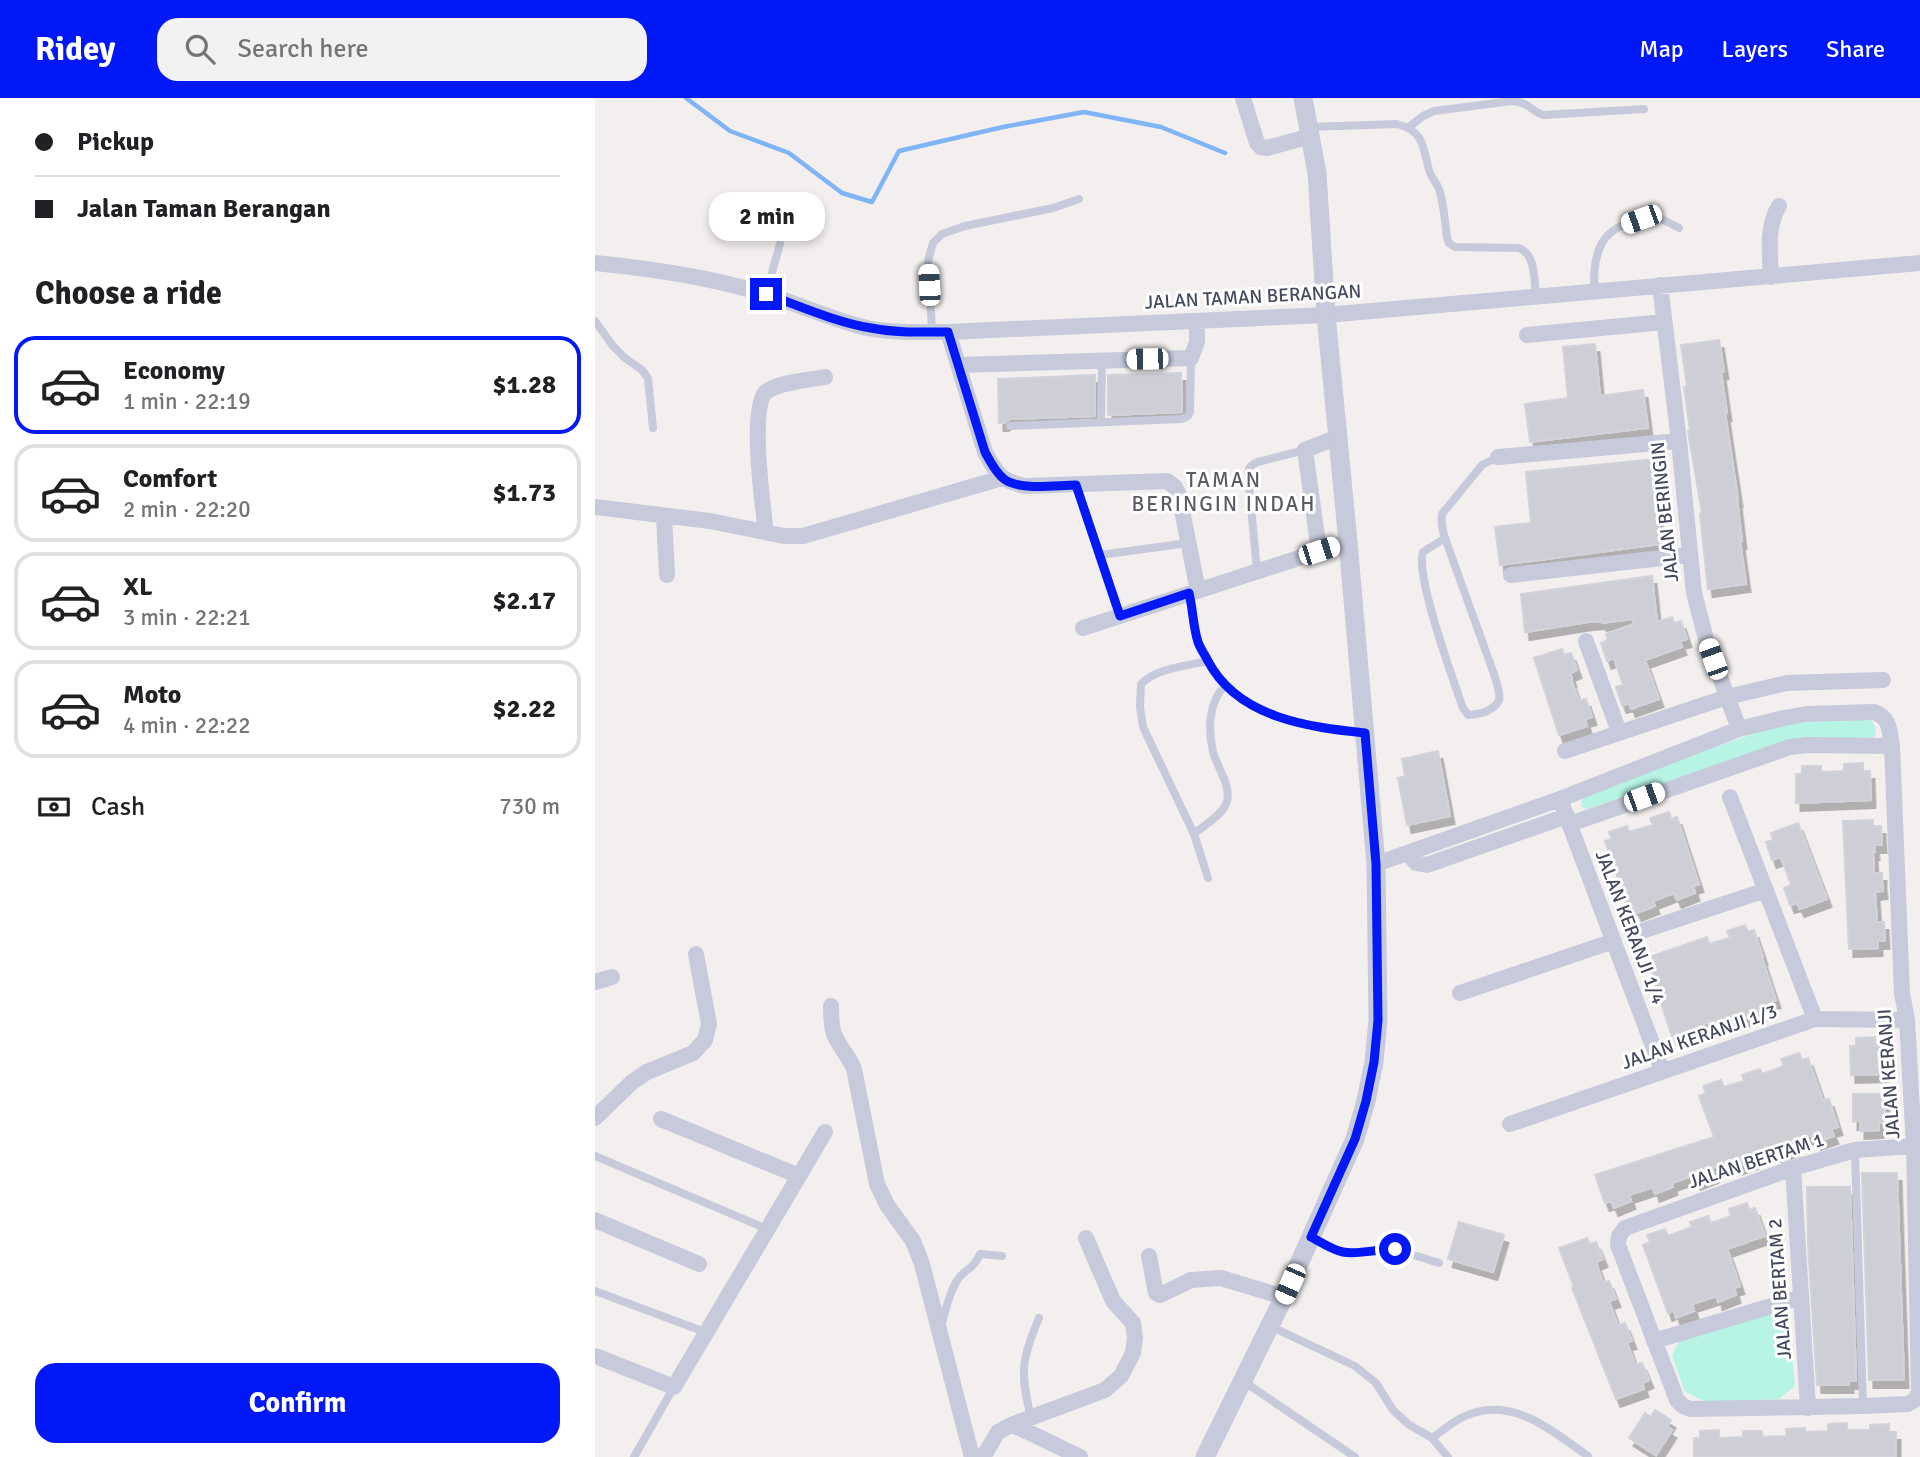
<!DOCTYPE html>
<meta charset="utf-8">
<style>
:root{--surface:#fff;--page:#f2f2f2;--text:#202124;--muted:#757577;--line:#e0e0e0;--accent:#0318f6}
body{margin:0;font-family:Signika,sans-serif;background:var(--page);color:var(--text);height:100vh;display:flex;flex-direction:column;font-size:26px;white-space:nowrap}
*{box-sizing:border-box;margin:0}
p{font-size:23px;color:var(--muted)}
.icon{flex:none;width:38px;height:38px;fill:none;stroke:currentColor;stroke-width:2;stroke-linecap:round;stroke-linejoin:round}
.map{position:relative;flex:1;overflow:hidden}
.panel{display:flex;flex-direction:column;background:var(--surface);width:595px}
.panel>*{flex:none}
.banner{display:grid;align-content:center;height:154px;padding:0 35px;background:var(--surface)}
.end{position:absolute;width:32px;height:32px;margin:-16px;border:9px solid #0318f6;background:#fff;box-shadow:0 0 0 4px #fff}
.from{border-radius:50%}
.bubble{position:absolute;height:49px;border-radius:21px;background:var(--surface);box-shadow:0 4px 10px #0003;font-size:23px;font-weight:700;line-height:49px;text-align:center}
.car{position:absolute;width:21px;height:42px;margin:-21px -10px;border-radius:9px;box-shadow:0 0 5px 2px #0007;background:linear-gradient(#fff 24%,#345 0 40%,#fff 0 76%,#345 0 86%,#fff 0)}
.banner b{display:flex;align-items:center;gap:24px;height:66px;font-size:26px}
.banner b+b{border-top:2px solid var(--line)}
.banner i{width:18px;height:18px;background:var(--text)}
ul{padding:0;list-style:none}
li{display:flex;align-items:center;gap:21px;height:98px;margin:0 14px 10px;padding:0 21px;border:4px solid var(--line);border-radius:21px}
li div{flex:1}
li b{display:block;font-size:26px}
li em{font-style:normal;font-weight:700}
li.on{border-color:var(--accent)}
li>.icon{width:63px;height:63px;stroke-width:1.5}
h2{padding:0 35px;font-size:32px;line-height:84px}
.pay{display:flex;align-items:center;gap:18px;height:77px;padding:0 35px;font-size:26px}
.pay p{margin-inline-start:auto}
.action{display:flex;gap:14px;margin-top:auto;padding:14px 35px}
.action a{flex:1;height:80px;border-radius:21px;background:var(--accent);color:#fff;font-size:28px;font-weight:700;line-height:80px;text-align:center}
header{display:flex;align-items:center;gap:42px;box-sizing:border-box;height:98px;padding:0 35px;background:var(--accent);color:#fff}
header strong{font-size:33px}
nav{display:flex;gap:38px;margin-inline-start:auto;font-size:24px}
.search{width:490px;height:63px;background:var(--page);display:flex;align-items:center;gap:18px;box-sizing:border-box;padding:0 24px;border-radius:21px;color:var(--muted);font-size:26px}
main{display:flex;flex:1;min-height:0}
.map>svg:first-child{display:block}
</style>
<header>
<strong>Ridey</strong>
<div class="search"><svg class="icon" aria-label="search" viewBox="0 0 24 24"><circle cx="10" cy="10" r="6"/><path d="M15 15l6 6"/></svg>Search here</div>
<nav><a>Map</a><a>Layers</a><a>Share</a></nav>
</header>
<main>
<section class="panel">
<div class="banner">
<b><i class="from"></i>Pickup</b>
<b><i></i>Jalan Taman Berangan</b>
</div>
<h2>Choose a ride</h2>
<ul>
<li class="on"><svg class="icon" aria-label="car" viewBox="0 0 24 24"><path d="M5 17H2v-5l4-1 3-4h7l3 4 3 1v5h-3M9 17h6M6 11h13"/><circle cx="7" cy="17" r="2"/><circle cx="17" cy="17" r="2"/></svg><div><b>Economy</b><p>1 min · 22:19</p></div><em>$1.28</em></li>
<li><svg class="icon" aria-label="car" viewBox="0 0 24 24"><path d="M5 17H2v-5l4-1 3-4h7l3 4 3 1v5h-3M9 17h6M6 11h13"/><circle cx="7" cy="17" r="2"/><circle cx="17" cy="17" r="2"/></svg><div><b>Comfort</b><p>2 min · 22:20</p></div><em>$1.73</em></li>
<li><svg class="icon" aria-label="car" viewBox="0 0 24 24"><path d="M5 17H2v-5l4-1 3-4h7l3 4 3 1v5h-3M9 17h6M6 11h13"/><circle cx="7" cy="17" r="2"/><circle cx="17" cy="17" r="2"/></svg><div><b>XL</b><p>3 min · 22:21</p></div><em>$2.17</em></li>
<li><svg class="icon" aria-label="car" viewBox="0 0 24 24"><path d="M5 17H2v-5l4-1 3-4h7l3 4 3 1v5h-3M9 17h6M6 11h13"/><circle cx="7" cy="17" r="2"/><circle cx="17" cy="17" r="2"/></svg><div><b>Moto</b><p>4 min · 22:22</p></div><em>$2.22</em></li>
</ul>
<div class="pay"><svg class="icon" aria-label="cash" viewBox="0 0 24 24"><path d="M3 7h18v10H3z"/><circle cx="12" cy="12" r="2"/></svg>Cash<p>730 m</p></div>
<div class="action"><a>Confirm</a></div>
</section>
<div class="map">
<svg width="1325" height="1359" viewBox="0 0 1325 1359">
<defs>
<filter id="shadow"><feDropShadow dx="4.5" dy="8" stdDeviation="0" flood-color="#0004"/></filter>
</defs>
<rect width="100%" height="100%" fill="#f2efee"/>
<!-- green -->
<path fill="#b7f4e4" d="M1274 620C1280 626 1285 636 1276 641L1192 644 993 711 988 710 986 705 988 700 1071 665 1189 626Z
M1186 1207 1194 1218 1200 1288 1184 1301 1111 1304 1090 1294 1077 1257 1085 1241Z"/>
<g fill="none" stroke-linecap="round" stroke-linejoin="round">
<!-- stream -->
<path stroke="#7fb4f6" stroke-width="4.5" d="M91 0 135 33 194 55 247 95 277 104 304 53 408 29 489 14 566 29 630 55"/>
</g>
<!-- building -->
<path fill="#ceced7" stroke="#d2d2db" stroke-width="2" filter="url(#shadow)" d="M1124 242 1129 273 1126 274 1132 315H1130L1143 401H1142L1147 443H1145L1151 486 1113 491 1105 416H1107L1093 333 1095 332 1089 289 1092 288 1086 247Z
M1000 246 1005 298 1048 292 1053 330 935 344 930 306 973 300 968 249Z
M586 275 587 314 513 317V277Z
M500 277V318L415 321 409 325H404L403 281Z
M1060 361 1064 399H1061L1066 446 905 467 900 429 936 425 931 374Z
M1057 478 1062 524 1077 519 1079 525 1086 523 1092 541 1085 543 1087 549 1050 562 1064 601 1036 611 1034 605 1027 607 1021 589 1028 587 1019 560 1012 563 1006 545 1013 542 1011 536 1039 526 1038 521 1007 525 1006 523 993 524 930 534 926 496Z
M967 551 969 557 976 555 982 572 975 575 977 581 976 582 984 603 991 601 997 619 990 621 992 628 964 637 939 560Z
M843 653 855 718 812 727 803 680 810 678 807 661Z
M1268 665V673H1275L1276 702 1201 705V676H1207V668H1226V674L1249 673V666Z
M1074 714 1076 721 1082 719 1104 786 1098 788 1100 795 1082 802 1079 795 1058 803 1060 808 1042 815 1039 808 1033 810 1010 743 1017 741 1014 734 1032 728 1034 734 1058 727 1055 720Z
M1278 722V728H1286L1287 747H1279L1280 754H1278L1279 775H1287V784L1288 793 1280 794 1282 824H1289L1290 843H1283V850L1254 851 1248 723Z
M1203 725 1232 801 1205 811 1202 805 1195 807 1189 790 1196 787 1188 765 1185 759 1177 762 1171 744 1178 742 1176 735Z
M1150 827 1153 834 1159 832 1168 859 1167 860 1181 902 1175 904 1177 911 1123 929 1120 922 1101 929 1103 936 1085 942 1083 935 1077 938 1053 867 1060 865 1057 858 1112 839 1114 846 1135 840 1132 833Z
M1280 939V947L1287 946 1289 976 1256 977 1255 948H1261V940Z
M1204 955 1207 962 1213 960 1228 1003 1234 1001 1243 1029 1236 1031 1239 1038 1221 1044 1218 1037 1197 1043 1200 1050 1182 1056 1179 1049 1156 1057 1159 1063 1141 1069 1138 1063 1117 1070 1119 1077 1101 1084 1099 1077 1077 1085 1078 1089 1060 1096 1058 1089 1034 1097 1036 1103 1019 1110 1016 1103 1010 1105 1000 1077 1119 1039 1104 998 1111 995 1108 988 1126 982 1129 989 1149 983 1147 977 1165 971 1167 976 1189 968 1186 961Z
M1258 996H1290V1025H1284V1032L1265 1033V1022L1258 1024Z
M1267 1075H1302L1309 1282H1274Z
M1212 1089H1255L1261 1283H1254V1287H1222L1213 1146Z
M1152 1105 1154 1112 1160 1110 1170 1138 1132 1151 1145 1188 1139 1190 1141 1197 1123 1204 1122 1198 1097 1206 1099 1213 1081 1220 1079 1212 1073 1215 1048 1147 1055 1144 1052 1137 1070 1131 1073 1138 1097 1129 1095 1124 1113 1118 1116 1125 1136 1118 1134 1111Z
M864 1124 909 1137 898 1174 853 1161Z
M992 1140 994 1146 1001 1144 1008 1161 1001 1164 1008 1185 1014 1183 1021 1201 1014 1203 1023 1228 1030 1225 1037 1243 1032 1244 1040 1267 1047 1265 1054 1282 1047 1285 1049 1291 1021 1301 983 1205 977 1190 979 1189 964 1150Z
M1060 1312 1076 1322 1072 1329 1077 1332 1061 1357 1034 1340 1050 1315 1056 1319Z
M1252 1325V1332H1275V1327L1294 1326V1334H1301V1359H1099V1340H1105V1333L1124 1332V1340L1148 1339V1333H1167V1339L1192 1338 1191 1331 1210 1330V1334L1233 1333V1326Z"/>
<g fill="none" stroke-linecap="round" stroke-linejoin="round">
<!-- service -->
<path stroke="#c6cada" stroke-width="8" d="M714 29 802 26C829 33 828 49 834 72 836 79 841 84 844 91 849 106 850 124 852 140L854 145 860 149 924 150C941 157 939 181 941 198
M814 29 828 18 839 13 917 3C934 4 934 12 948 17L1049 11
M999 193C999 176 999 160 1007 145 1015 130 1042 118 1059 120 1068 120 1076 126 1084 130
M171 196 185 146
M0 223 18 248 30 260 47 272 53 280 58 330
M337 234 333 163 338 145 347 136 370 128 458 110 484 101
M506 324 507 262
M415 328 587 321 593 318 595 314 596 260
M481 387 525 518
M850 440 828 454C820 478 858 581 868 610L873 617C879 617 884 616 890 614 910 605 905 597 900 579L850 440C847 432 846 425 847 416L887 367 903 359
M505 457 593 445
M662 473 653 376C654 368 656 367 663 364L710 352
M594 495C598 511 598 529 603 544 605 550 610 557 613 563 643 620 713 628 770 635
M599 736C609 727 626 718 631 706 638 690 622 669 618 654 613 632 613 603 631 587
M613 780 599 736 548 629 545 609 546 586C562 570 591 568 613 563
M1260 1053 1268 1308
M0 1058 172 1131
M716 1139 746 1154 761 1155 784 1151H800L844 1165
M0 1193 110 1234
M675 1228 760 1268 781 1285 798 1312 813 1326 837 1340C846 1334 855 1326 864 1321 913 1294 954 1331 993 1358
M346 1229C350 1215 354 1194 363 1181 371 1170 379 1171 385 1156L407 1158
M648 1283 760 1359
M436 1320C425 1273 426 1264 444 1220
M837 1340 853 1359
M39 1359 79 1289"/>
<!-- minor -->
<path stroke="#c6cada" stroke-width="16" d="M648 0 662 45 666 49 672 50 716 38
M0 165C57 171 115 179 170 196 204 206 237 222 272 230 298 235 326 234 353 234L731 217 1325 165
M1176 179C1175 156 1171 129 1184 108
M1065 187 1084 343 1099 495 1111 541 1144 631
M353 234 390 354C401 375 406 383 430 388L572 383 580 389 584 397 603 493
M932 237 1069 224
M363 267 596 260 602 244V223
M903 359 1084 343
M0 409 115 423 189 438H208L407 380
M69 419 72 477
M171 434C168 410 154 308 171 294 183 284 215 282 230 279
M724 453 710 352 743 339
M916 477 1094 457
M488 530 753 444
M991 543 1024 634
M970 653 1132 599 1192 585 1288 582
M1135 699 1220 921
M965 701 1067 972
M975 726 1195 649 1213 647 1297 648
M813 755 821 765 832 767 972 718
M781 766 965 701 1144 631 1189 620 1211 616 1279 614C1296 620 1294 633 1297 648L1307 895 1312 922 1319 1048 1324 1294 1321 1301 1313 1306 1268 1308 1095 1311 1088 1308 1082 1302 1023 1147 1024 1138 1030 1130 1198 1070 1260 1052 1319 1048
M1044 834 1171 792
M0 884 17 879
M865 895 1019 843
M236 908C236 917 236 927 239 936 244 949 254 958 259 971L282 1086 292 1107 318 1143 327 1166 377 1359
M0 1020 37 984 52 974 98 955 110 942 114 926 101 856
M915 1026 1220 921 1312 922
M1198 1070 1213 1310
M204 1078 230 1034
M0 1122 104 1166
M554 1158 561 1195 565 1197 596 1182 626 1180 689 1199
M1059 1243 1206 1199
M0 1258 79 1289 204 1078 66 1021
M416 1327 510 1292 526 1278 538 1255 540 1240 538 1225 518 1203 491 1140
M388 1359 403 1334 416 1327 427 1331 485 1359"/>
<!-- tertiary -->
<path stroke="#c6cada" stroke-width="19" d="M610 1359 689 1199 760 1041 771 1003 779 964 783 922 781 766 753 444 731 217 722 75 708 0"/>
</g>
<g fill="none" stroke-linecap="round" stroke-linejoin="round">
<!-- route -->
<path stroke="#0318f6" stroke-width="9" d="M171 196C205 208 240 224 276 230 301 235 327 234 353 234L390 354C395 363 400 374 409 381 425 393 461 387 481 387L525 518 594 495C598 511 598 529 603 544 605 550 610 557 613 563 643 620 713 629 770 635L781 766 783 922 779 964 771 1003 760 1041 716 1139C726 1144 737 1152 748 1154 762 1157 784 1151 800 1151"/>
</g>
<g text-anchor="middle" stroke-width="6" stroke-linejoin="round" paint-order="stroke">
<!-- street labels -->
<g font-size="19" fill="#44495e" stroke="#fff">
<text transform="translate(658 198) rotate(-3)" y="7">JALAN TAMAN BERANGAN</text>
<text transform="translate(1069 414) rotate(-96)" y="7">JALAN BERINGIN</text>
<text transform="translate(1036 829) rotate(69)" y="7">JALAN KERANJI 1/4</text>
<text transform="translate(1104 938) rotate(-19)" y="7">JALAN KERANJI 1/3</text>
<text transform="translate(1293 976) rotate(-94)" y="7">JALAN KERANJI</text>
<text transform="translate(1161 1062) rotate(-18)" y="7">JALAN BERTAM 1</text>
<text transform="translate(1184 1191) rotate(-94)" y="7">JALAN BERTAM 2</text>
</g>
<!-- neighbourhood labels -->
<g font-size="21" letter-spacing="2" fill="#5a5b65" stroke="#fff">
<text x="629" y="389">TAMAN<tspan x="629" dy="24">BERINGIN INDAH</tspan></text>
</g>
</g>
</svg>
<i class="end from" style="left:800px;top:1151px"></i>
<i class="end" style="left:171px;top:196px"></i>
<div class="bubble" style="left:114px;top:94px;width:116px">2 min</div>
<i class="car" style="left:1046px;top:121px;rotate:250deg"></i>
<i class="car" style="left:334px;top:187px;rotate:357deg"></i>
<i class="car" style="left:552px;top:261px;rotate:269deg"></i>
<i class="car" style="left:724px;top:453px;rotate:72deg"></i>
<i class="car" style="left:1118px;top:561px;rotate:340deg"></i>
<i class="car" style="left:1049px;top:699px;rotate:70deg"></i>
<i class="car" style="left:695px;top:1186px;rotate:204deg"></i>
</div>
</main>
